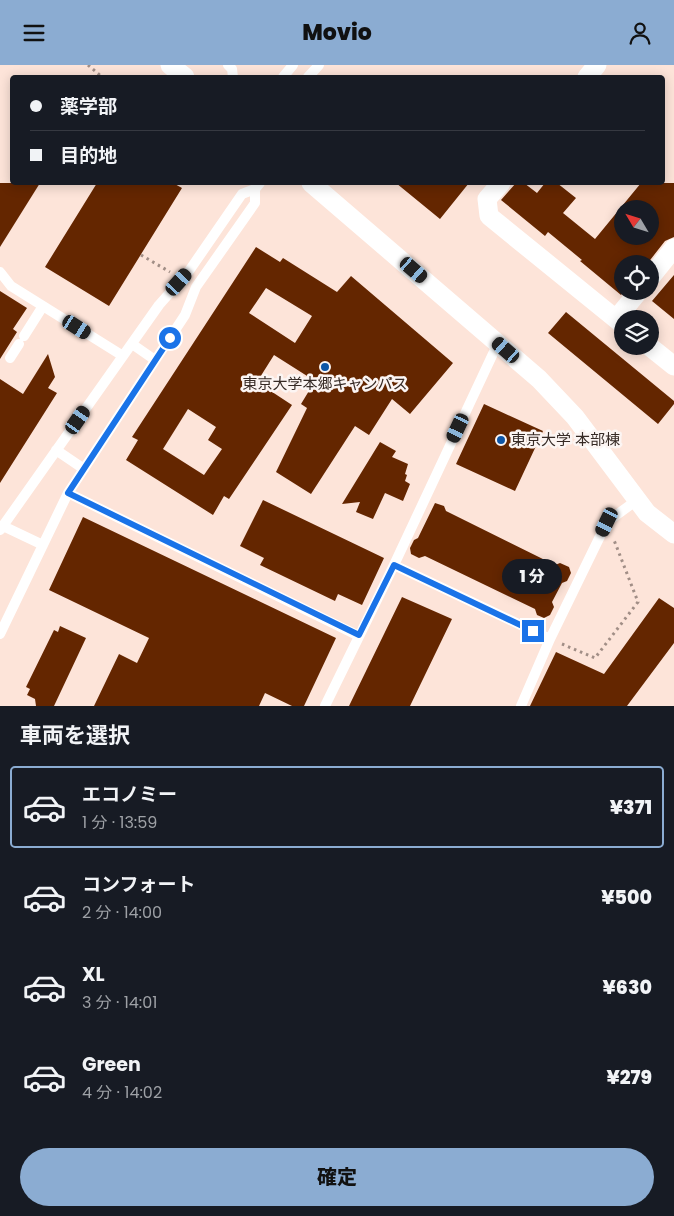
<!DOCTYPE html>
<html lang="ja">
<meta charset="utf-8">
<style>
:root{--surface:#171b24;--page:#20242c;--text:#f1f3f6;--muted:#9ea1a6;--line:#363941;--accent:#8bacd2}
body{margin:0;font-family:Poppins,"Noto Sans JP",sans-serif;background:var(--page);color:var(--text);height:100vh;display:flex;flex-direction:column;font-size:19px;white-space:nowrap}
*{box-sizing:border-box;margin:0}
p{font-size:16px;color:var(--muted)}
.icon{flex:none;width:28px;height:28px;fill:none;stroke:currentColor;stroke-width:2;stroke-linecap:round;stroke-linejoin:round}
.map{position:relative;height:641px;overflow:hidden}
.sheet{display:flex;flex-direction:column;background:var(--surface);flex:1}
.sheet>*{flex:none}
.hud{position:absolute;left:10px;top:10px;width:655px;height:110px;border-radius:5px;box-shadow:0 2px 12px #0003;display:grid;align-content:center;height:110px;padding:0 20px;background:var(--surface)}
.needle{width:32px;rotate:308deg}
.fabs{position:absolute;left:614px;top:135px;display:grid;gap:10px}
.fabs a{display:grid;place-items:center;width:45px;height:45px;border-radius:50%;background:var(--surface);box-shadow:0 2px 12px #0003;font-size:25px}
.end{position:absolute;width:22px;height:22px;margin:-11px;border:6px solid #1a73e8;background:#fff;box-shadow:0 0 0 2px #fff}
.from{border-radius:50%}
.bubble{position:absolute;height:35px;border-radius:18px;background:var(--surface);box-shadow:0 2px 12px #0003;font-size:16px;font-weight:800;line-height:35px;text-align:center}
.car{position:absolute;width:15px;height:30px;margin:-15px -8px;border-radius:6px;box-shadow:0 0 4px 1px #0007;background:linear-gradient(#222 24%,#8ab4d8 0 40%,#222 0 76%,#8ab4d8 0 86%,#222 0)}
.hud b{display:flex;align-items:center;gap:18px;height:48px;font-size:19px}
.hud b+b{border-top:1px solid var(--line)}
.hud i{width:12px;height:12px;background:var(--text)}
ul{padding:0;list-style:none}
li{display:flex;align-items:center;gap:15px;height:82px;margin:0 10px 8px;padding:0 10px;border:2px solid transparent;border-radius:5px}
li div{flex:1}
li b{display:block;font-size:19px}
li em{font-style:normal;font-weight:800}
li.selected{border-color:var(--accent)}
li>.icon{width:45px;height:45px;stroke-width:1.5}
h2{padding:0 20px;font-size:22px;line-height:60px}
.primary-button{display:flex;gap:10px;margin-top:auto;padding:10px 20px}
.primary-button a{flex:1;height:58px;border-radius:30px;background:var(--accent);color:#111;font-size:20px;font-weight:800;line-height:58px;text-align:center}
header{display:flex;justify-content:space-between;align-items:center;height:65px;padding:0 20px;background:var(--accent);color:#111;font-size:22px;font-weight:800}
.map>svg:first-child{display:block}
</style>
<header><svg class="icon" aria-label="menu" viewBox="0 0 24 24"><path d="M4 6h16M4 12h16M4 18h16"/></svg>Movio<svg class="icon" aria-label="person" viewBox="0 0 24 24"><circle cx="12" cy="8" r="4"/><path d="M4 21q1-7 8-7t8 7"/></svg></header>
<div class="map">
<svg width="674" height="641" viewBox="0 0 674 641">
<rect width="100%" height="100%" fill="#fde4d9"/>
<!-- building -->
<path fill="#642600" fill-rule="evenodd" d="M0 118H40L0 182Z
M97 118H173L182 123 109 241 45 202Z
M396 118H469L440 154Z
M516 118H524L537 128 545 118H557L576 133 563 148 595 174 641 118H674V172L665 176 647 199H622V226H624L621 230 580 196 582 195 548 167 545 171 501 135ZM622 144H650V171H622Z
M256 182 280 197 283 193 337 227 351 211 453 298 410 349 392 334 369 370 355 361 311 429 276 407 307 343 301 339 315 316 274 290 257 317 292 340 229 434 224 431 213 450 126 395 138 375 132 372ZM266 223 312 251 295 278 249 248ZM188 344 216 362 208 375 222 384 204 410 163 384Z
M674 210V254L652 236Z
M0 226 27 243 13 264 17 267 0 294Z
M566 247 674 336V339L658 359 548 268Z
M48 289 55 312 48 323 57 328 0 418V314L23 329Z
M484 339 543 366 515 426 456 399Z
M380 377 396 386 392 392 408 399 405 409 407 410 405 416 410 419 403 436 385 428 373 454 356 447 360 437 342 439Z
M263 435 384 493 362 540 338 529 335 536 260 500 264 493 240 481Z
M435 438 444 441 446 446 555 500 560 498 569 502 571 508 567 516 562 518 552 537 554 542 550 550 544 553 537 550 535 544 425 491 419 493 411 489 410 483 414 475 418 473Z
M83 452 336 573 304 641H292L265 628 259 641H94L119 589 137 598 149 573 49 525Z
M402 532 452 554 410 641H349Z
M659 533 674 543V578L627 641H530L556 587 604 609Z
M60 561 86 573 54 641H36L35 634 27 630 30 624 26 622 54 565 58 567Z"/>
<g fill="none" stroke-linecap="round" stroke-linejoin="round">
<!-- path -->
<path stroke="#a18e86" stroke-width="3" stroke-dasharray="2.5 4" stroke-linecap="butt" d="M88 0 102 12
M141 190 170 207
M562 579 595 593 638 537 614 475"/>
<!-- lane -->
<path stroke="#fff" stroke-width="10" d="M228 0 232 4 233 12
M283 12 293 0
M308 12 319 0
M0 207 11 221 123 291
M24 271 43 241
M132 279 155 295
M10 293 19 279
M56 385 84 404
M68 428 359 571
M3 461 43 480
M0 465 159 240 189 206 242 129 255 124 260 118
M394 500 550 574
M0 569 68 428 185 250 196 222 255 138V124
M325 641 394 500 498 278
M521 641 550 574 607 457 637 435"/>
<!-- street -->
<path stroke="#fff" stroke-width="19" d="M170 0 185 12
M587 12 597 0
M311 118 539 314 575 352 647 448 674 469
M501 118 487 134 489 151 622 259
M650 213 674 183
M616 254 639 226
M649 281 674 301"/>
</g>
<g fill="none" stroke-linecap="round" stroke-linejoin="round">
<!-- route -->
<path stroke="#1a73e8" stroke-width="6" d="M170 273 68 428 359 570 394 500 533 566"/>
</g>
<!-- markers -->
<g fill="#0e56a6" stroke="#fcf5f3" stroke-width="2">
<circle cx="325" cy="302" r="5"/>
<circle cx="501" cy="375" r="5"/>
</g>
<g text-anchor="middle" stroke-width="5" stroke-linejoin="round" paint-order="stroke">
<!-- poi labels -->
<g font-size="15" fill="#362a25" stroke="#fcf5f3">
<text x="325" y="324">東京大学本郷キャンパス</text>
<text x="511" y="380" text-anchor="start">東京大学 本部棟</text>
</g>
</g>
</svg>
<div class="fabs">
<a><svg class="needle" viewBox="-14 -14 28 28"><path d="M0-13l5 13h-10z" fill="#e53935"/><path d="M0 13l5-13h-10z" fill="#9ea1a6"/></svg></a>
<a><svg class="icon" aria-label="locate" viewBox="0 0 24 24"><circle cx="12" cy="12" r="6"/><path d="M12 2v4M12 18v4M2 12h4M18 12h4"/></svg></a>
<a><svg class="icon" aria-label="layers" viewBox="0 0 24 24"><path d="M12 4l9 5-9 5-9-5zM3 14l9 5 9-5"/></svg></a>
</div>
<i class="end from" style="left:170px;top:273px"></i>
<i class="end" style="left:533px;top:566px"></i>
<div class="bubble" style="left:502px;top:494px;width:60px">1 分</div>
<i class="car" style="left:414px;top:205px;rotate:131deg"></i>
<i class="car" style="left:179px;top:217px;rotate:42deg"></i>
<i class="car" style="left:77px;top:262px;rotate:122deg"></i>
<i class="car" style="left:506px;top:285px;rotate:311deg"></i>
<i class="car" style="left:78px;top:355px;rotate:35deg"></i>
<i class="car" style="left:458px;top:363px;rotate:205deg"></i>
<i class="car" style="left:607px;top:457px;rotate:206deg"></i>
<div class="hud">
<b><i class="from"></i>薬学部</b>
<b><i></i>目的地</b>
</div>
</div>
<section class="sheet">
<h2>車両を選択</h2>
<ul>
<li class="selected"><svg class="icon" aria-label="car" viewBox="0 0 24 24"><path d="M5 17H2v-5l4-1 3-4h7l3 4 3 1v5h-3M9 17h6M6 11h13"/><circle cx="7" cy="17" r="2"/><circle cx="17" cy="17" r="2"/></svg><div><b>エコノミー</b><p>1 分 · 13:59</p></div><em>¥371</em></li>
<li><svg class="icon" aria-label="car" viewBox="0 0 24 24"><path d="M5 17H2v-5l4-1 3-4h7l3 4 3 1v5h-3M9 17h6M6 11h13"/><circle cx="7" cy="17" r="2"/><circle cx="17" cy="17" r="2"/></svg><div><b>コンフォート</b><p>2 分 · 14:00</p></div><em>¥500</em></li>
<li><svg class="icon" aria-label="car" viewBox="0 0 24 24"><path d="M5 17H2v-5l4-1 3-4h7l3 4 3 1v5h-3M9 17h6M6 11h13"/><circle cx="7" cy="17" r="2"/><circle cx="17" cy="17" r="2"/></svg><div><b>XL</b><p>3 分 · 14:01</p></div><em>¥630</em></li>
<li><svg class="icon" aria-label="car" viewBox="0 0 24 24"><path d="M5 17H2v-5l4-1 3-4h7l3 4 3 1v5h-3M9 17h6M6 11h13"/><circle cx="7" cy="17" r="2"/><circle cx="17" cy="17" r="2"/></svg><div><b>Green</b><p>4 分 · 14:02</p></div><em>¥279</em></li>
</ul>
<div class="primary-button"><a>確定</a></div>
</section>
